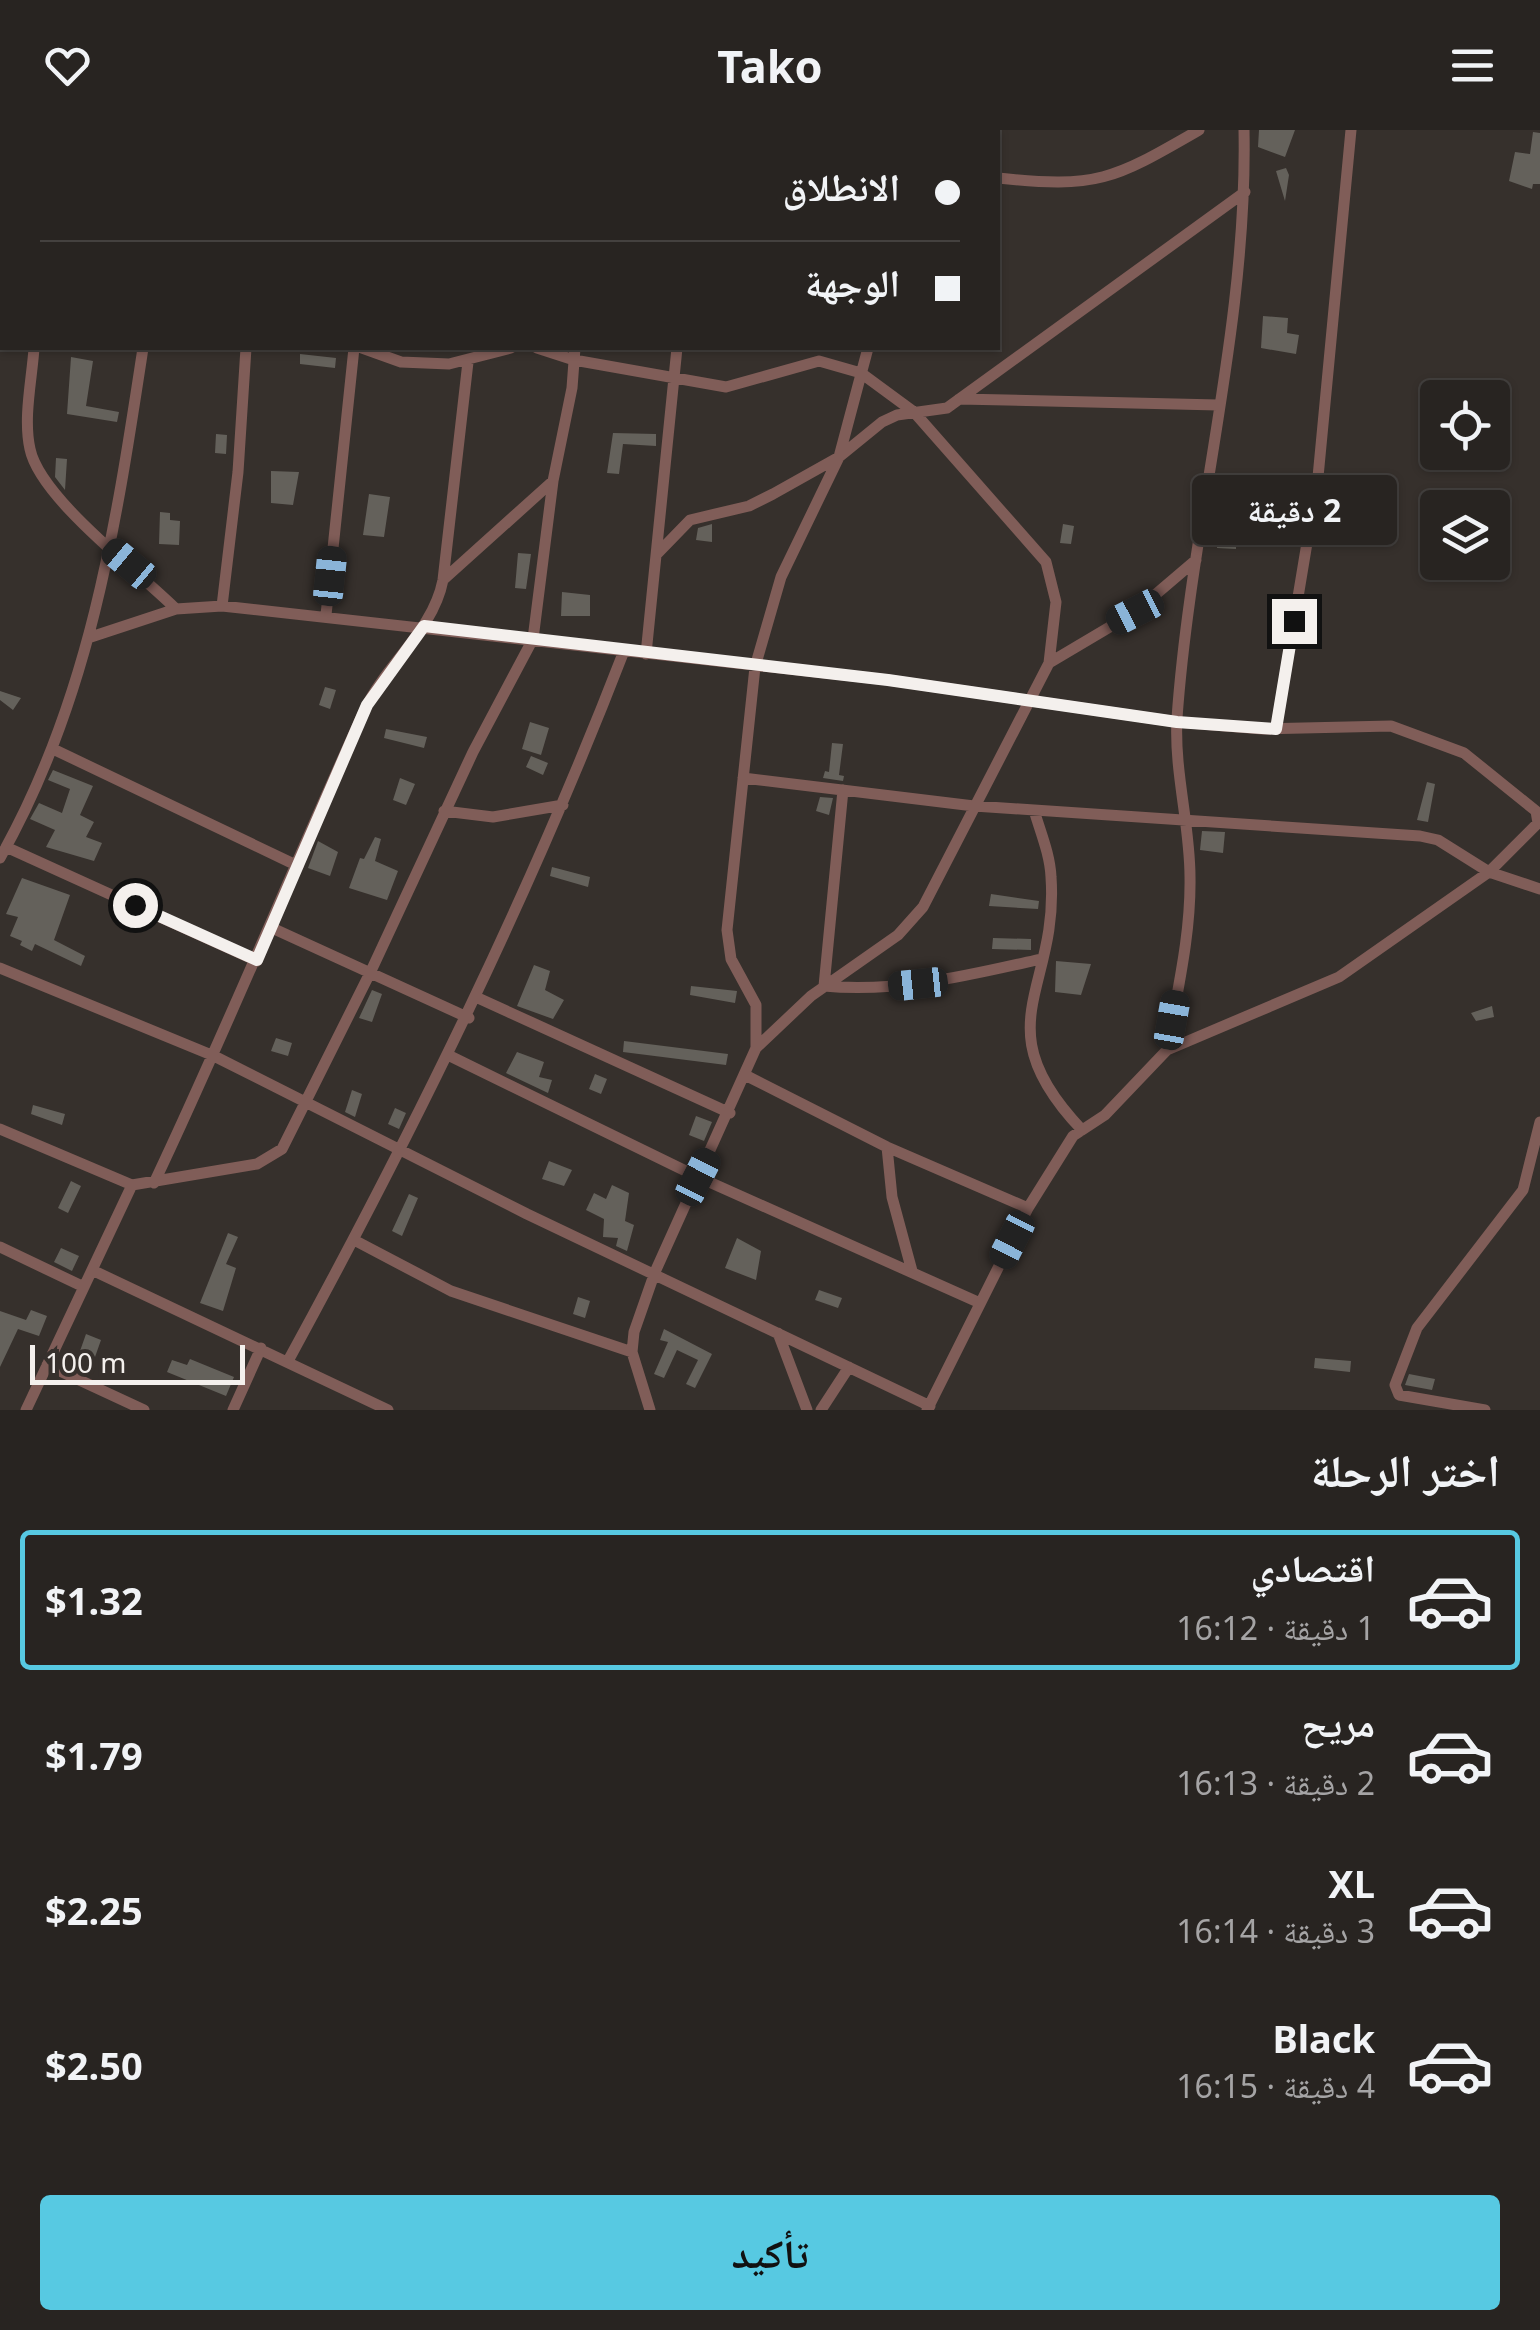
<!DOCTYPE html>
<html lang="ar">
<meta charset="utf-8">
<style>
:root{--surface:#282421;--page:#34302e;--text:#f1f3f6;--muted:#a5a4a5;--line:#44413f;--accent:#57c9e2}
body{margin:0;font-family:"Noto Sans","Noto Naskh Arabic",sans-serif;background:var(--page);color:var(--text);direction:rtl;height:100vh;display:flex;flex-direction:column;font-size:38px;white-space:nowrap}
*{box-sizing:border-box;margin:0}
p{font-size:32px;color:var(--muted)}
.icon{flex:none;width:55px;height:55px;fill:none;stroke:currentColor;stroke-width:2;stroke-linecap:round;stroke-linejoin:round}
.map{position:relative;height:1280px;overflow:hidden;direction:ltr}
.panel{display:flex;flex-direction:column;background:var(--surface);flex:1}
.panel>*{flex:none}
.banner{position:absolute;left:0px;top:0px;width:1000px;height:220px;box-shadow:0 2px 8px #0004,0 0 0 2px var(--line);direction:rtl;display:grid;align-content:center;height:220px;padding:0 40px;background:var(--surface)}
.fabs{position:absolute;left:1420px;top:250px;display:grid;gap:20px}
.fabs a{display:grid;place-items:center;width:90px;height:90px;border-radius:10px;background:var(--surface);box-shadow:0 2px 8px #0004,0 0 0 2px var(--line);font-size:50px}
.scale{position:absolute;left:30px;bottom:25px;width:215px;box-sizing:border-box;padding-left:10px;border:5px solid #f4f0ed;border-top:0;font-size:28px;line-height:35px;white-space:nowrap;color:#f4f0ed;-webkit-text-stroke:8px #36302c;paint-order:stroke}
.end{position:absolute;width:45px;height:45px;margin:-22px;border:12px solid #f4f0ed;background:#111;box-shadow:0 0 0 5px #111}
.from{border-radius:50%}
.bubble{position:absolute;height:70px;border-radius:10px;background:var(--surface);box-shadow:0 2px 8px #0004,0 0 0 2px var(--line);font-size:32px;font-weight:700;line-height:70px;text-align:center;direction:rtl}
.car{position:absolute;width:30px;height:60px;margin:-30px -15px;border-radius:12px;box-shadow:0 0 8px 2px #0007;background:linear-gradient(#222 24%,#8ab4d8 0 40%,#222 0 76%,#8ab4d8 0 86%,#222 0)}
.banner b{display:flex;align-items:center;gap:35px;height:95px;font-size:38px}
.banner b+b{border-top:2px solid var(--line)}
.banner i{width:25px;height:25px;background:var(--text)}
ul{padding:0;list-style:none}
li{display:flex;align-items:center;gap:30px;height:140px;margin:0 20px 15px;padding:0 20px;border:5px solid transparent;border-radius:10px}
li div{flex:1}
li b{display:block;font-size:38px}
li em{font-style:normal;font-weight:700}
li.active{border-color:var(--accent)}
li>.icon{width:90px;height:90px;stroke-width:1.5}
h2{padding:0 40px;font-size:45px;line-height:120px}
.button{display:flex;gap:20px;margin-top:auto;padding:20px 40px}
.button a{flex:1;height:115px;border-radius:10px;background:var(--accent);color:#111;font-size:40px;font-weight:700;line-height:115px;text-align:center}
header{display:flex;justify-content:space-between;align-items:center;height:130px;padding:0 40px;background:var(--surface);font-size:45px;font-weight:700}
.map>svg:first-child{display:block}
</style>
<header><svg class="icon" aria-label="menu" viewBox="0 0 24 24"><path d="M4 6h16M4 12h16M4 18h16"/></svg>Tako<svg class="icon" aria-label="heart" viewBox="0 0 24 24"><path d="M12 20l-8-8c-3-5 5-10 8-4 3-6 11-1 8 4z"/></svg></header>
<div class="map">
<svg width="1540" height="1280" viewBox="0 0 1540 1280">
<rect width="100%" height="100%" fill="#36302c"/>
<!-- building -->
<path fill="#64615b" d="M1259 0H1295L1285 27 1258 17Z
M1533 2 1540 3V54H1533L1532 59 1509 51 1515 22 1530 24Z
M1286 38 1289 45 1285 71 1276 41Z
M1263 186 1288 188 1287 203 1299 205 1296 224 1261 218Z
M300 224 336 228 335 238 300 234Z
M71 227 93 231 86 276 119 282 117 292 67 284Z
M613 303 656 304V316L623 314 619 344 607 343Z
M216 304 227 305 226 324 215 323Z
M56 328 67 329 65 360 55 347Z
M271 341 299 342 293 375 271 373Z
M1239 359 1249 361 1247 373 1236 371V419L1217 418 1218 387 1213 382 1216 361Z
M369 364 390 367 384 407 363 405Z
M160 382 170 383V390L180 391 179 415 159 414Z
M712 394V412L696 410 698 398Z
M1063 394 1074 396 1071 414 1060 413Z
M518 423 531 424 526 459 515 458Z
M562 462 590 465V486H561Z
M325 557 336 560 330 579 319 575Z
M0 561 21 568 13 580 0 570Z
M530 592 549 598 541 625 522 619Z
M386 599 427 607 424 618 384 608Z
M832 613 843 614 839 645 844 646 843 651 823 648 825 641 829 642Z
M531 626 548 633 543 645 526 637Z
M53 640 93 656 80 685 94 692 86 707 102 713 94 731 46 717 55 700 30 689 39 673 62 683 70 659 48 650Z
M400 648 415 654 406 675 393 670Z
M1427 652 1435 654 1428 692 1417 690Z
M820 667 833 668 829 685 816 681Z
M1202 701 1225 702 1223 723 1200 720Z
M375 707 381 709 375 731 398 741 387 770 349 758 360 728 364 729Z
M318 711 338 722 330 746 308 738Z
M552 737 590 747 588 757 550 746Z
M22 748 70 765 54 810 85 826 81 836 35 814 32 821 20 815 22 811 10 806 18 787 6 784Z
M991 764 1039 771 1038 779 989 776Z
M993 808 1031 809V820L992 819Z
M1056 831 1091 834 1081 865 1055 862Z
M534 835 550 841 545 860 564 870 553 889 517 876Z
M691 856 737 861 735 873 690 865Z
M372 860 382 864 372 892 359 888Z
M1492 876 1494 887 1476 891 1471 883Z
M276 908 292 913 288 926 271 921Z
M624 911 728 924 726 935 623 922Z
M517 922 544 932 539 947 552 950 548 963 506 943Z
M595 944 607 949 601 964 589 959Z
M352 960 362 964 355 987 345 982Z
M33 975 65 984 62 995 31 984Z
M395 978 406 983 399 999 388 994Z
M696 986 712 992 704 1011 689 1005Z
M549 1031 572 1040 564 1056 542 1049Z
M71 1051 81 1056 68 1083 58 1078Z
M612 1055 629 1063 625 1091 634 1095 627 1121 616 1116 618 1108 603 1107 604 1089 586 1080 594 1063 606 1069Z
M409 1064 418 1068 402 1106 392 1101Z
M228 1103 238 1107 226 1134 236 1138 223 1181 200 1173Z
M737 1108 761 1121 756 1150 725 1138Z
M61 1118 79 1126 72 1141 54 1132Z
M819 1160 842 1168 838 1178 815 1170Z
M578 1167 590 1171 585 1188 573 1184Z
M31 1180 47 1186 39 1206 18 1199 0 1237V1181L26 1190Z
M664 1199 712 1224 695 1258 686 1254 698 1230 677 1220 664 1248 654 1244 668 1212 660 1210Z
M86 1204 101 1210 95 1227 80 1221Z
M1315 1228 1351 1231 1350 1242 1314 1238Z
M190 1229 234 1247 226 1266 167 1242 172 1230 187 1235Z
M1409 1244 1435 1249 1432 1260 1405 1255Z"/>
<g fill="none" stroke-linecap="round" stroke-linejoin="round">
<!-- minor -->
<path stroke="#805d58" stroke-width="11" d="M647 0V2
M998 48C1098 59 1114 49 1199 0
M0 158 2 159
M34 218C32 249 23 288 30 319 40 368 139 442 176 479
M362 218 401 232 449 234 511 218
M537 218 574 230 726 257 819 231 861 243 914 282 1046 432 1056 472 1049 533
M959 269 1218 275
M657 424 690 390 749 376 773 364 839 327 882 292 897 285 947 278 1245 62
M443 450 553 351
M222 476 238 342 246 218
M326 485 354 218
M91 507 176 479 222 476 888 550 1177 592 1262 599 1391 596 1464 623 1536 681 1538 693 1489 742 1339 847 1167 920 1105 985 1073 1006 1028 1078 927 1280
M646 524 677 218
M1276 599 1318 347 1351 0
M53 619 298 736
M743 648 974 676 1420 706 1438 710 1489 742 1540 759
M843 660 824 856C898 863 970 845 1041 829
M1034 680C1040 701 1050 724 1051 747 1059 861 982 895 1082 1000
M444 681 493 687 563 675
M6 717 257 831
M0 728C90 569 116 395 143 218
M272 798 469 888
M0 838 214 926 527 1084 930 1276
M478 868 730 983
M756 918 811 866 898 805 923 777 1049 533 1135 482 1196 430
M1167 920C1177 862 1191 805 1190 747 1190 694 1174 642 1177 588 1191 392 1248 197 1244 0
M450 926 698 1047 980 1173
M745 945 887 1017 1028 1078
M0 999 132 1055 257 1034 282 1019 371 841 473 622 533 509 553 351 572 258 575 218
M887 1017 892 1067 912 1141
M154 1053C228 897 293 737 365 579 387 533 433 501 443 450L468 232
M354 1110 451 1161 632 1222
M0 1117 84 1157
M92 1140 388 1280
M778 1203 807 1280
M288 1231C414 1000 529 767 624 521
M47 1235 144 1280
M26 1280 132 1055
M233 1280 261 1218
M650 1280 632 1222 634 1202 655 1142 756 918V875L731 829 727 800 755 537 781 447 839 327 868 218
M821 1280 849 1237
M1485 1280 1399 1265 1395 1255 1417 1198 1523 1060 1540 992"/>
</g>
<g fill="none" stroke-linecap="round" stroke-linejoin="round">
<!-- route -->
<path stroke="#f4f0ed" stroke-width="12" d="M135 775 257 830 367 575 424 496 888 550 1177 592 1276 599 1294 491"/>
</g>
</svg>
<div class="fabs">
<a><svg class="icon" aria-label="locate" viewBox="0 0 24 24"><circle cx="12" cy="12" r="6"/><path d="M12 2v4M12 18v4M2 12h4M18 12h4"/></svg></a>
<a><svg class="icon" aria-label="layers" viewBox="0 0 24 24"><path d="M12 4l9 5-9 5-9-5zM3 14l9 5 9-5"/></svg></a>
</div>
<div class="scale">100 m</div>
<i class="end from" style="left:135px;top:775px"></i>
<i class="end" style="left:1294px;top:491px"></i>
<div class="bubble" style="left:1192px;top:345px;width:205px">2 دقيقة</div>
<i class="car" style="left:129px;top:434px;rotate:310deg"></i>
<i class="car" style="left:330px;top:446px;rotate:6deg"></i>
<i class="car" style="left:1135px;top:482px;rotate:243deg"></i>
<i class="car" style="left:918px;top:854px;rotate:264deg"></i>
<i class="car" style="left:1172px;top:890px;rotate:10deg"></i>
<i class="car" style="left:698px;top:1047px;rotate:27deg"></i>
<i class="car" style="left:1012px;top:1110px;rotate:207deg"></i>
<div class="banner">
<b><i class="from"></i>الانطلاق</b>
<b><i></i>الوجهة</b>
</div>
</div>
<section class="panel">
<h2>اختر الرحلة</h2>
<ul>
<li class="active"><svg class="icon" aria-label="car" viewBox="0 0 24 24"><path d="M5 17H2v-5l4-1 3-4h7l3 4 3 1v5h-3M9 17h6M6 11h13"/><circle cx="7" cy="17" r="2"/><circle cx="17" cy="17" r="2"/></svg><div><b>اقتصادي</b><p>1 دقيقة · 16:12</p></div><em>$1.32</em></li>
<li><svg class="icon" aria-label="car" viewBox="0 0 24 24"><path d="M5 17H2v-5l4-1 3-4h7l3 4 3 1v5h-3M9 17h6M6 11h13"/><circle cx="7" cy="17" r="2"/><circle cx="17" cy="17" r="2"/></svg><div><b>مريح</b><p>2 دقيقة · 16:13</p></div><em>$1.79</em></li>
<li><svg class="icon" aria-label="car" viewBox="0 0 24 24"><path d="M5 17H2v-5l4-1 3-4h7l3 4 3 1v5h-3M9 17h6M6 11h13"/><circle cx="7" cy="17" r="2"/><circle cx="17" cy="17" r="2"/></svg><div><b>XL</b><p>3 دقيقة · 16:14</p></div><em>$2.25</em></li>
<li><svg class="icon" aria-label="car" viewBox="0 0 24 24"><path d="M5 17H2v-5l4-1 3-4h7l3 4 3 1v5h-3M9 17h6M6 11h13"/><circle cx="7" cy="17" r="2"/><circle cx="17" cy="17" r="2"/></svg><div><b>Black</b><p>4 دقيقة · 16:15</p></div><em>$2.50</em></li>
</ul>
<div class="button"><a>تأكيد</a></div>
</section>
